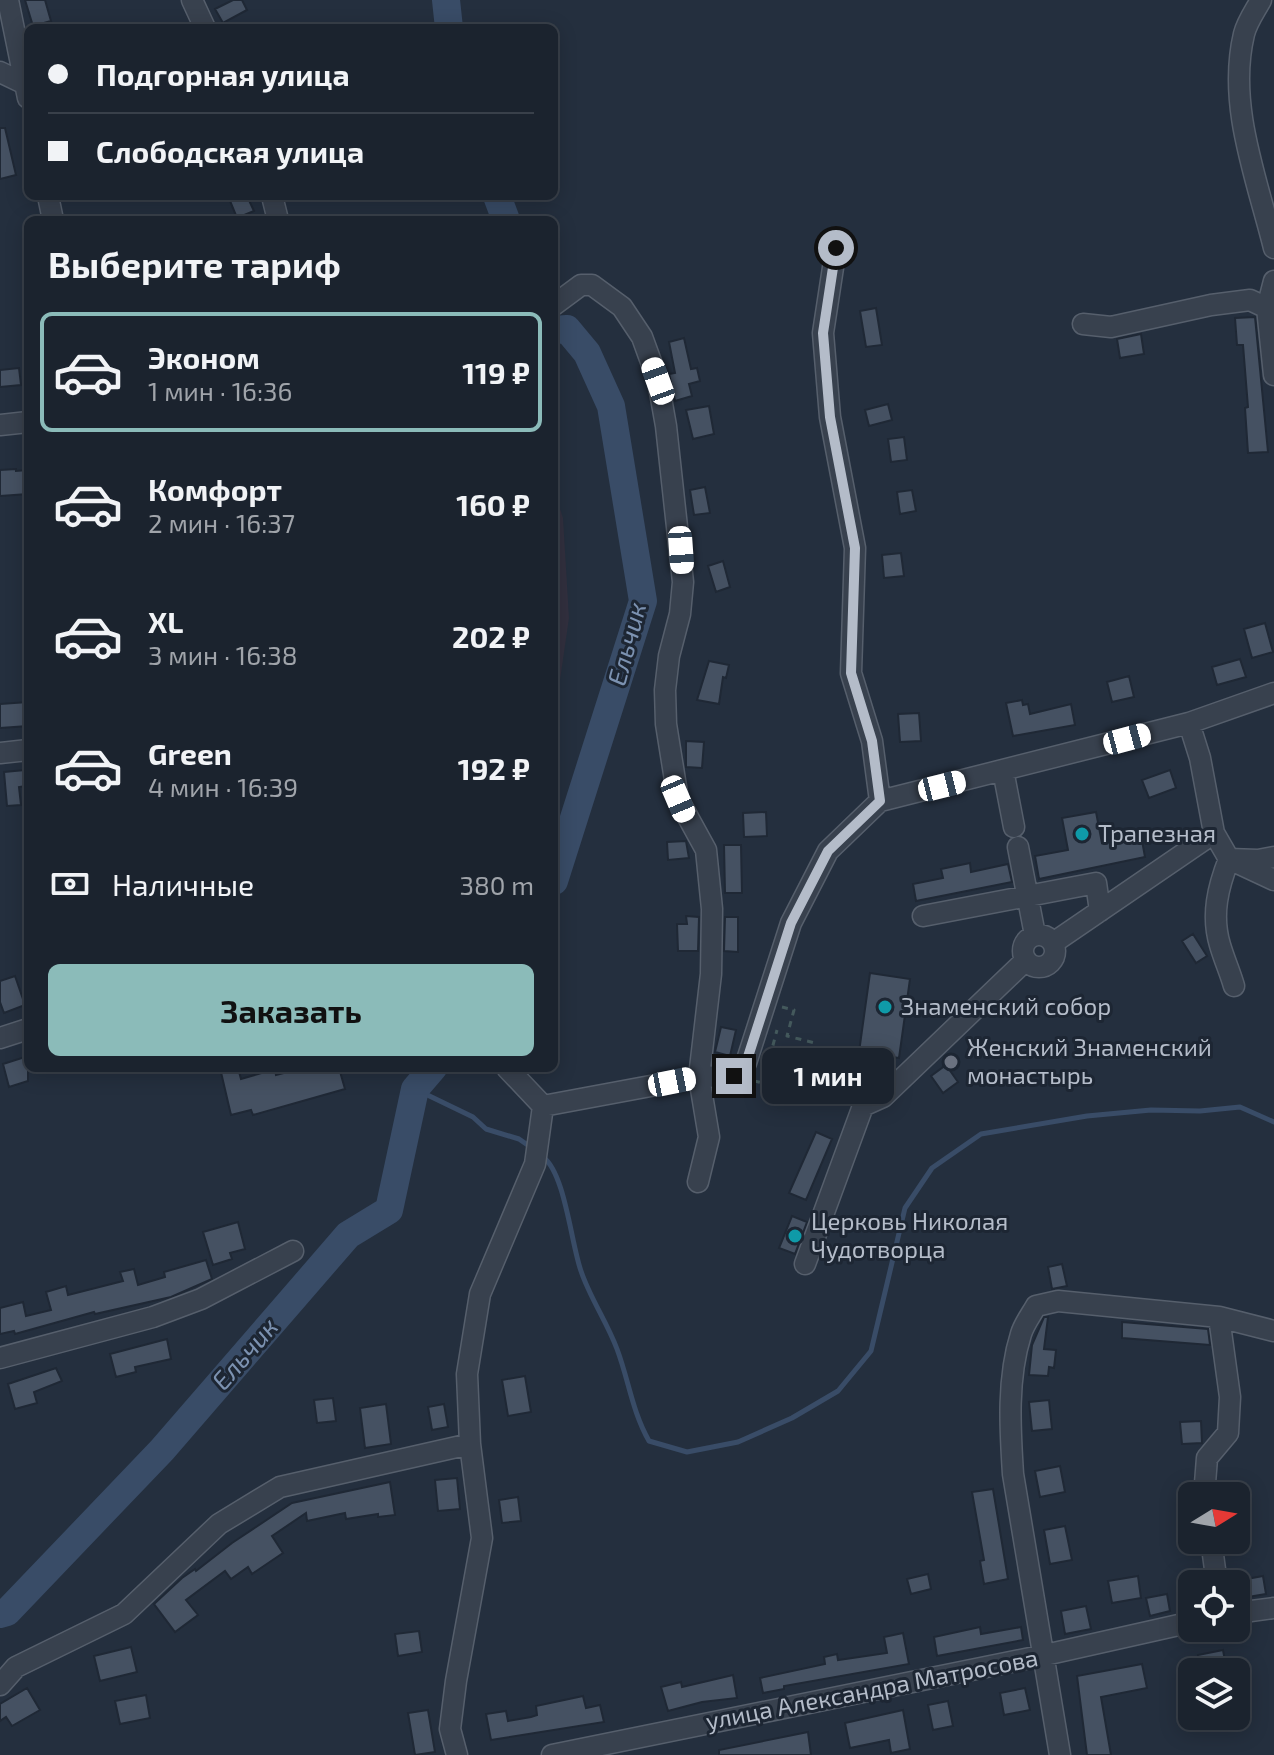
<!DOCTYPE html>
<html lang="ru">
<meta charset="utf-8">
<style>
:root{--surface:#1b232e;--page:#282f3a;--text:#f1f3f6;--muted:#a0a4aa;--line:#39404a;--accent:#8bbbb9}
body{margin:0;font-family:"Exo 2",sans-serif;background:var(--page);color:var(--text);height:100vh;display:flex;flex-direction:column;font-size:30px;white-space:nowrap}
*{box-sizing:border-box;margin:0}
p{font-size:26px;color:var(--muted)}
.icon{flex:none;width:44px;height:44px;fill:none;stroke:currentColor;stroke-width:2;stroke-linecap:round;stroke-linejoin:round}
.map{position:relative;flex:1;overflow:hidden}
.details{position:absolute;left:24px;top:216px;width:534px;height:856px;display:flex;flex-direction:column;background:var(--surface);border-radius:12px;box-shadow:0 4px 20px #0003,0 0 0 2px var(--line)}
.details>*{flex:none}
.banner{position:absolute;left:24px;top:24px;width:534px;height:176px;border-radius:12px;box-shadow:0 4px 20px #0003,0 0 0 2px var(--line);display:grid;align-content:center;height:176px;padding:0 24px;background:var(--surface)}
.needle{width:52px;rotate:79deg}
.fabs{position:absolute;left:1178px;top:1482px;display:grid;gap:16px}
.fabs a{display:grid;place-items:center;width:72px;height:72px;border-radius:12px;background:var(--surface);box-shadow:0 4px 20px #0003,0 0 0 2px var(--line);font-size:40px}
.end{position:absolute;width:36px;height:36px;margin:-18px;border:10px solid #b4bcc9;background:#111;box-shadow:0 0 0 4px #111}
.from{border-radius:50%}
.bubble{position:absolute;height:56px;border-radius:12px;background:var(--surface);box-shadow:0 4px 20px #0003,0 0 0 2px var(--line);font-size:26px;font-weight:700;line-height:56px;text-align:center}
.car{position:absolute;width:24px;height:48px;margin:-24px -12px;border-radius:10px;box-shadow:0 0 6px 2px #0007;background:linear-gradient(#fff 24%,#345 0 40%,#fff 0 76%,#345 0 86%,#fff 0)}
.banner b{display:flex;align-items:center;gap:28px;height:76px;font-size:30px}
.banner b+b{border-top:2px solid var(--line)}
.banner i{width:20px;height:20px;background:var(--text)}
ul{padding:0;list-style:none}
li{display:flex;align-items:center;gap:24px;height:120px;margin:0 16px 12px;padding:0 8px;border:4px solid transparent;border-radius:12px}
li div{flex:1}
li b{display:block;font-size:30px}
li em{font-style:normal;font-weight:700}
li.active{border-color:var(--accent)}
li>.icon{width:72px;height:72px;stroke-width:1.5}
h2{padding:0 24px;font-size:36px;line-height:96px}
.pay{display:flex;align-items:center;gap:20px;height:88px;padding:0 24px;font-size:30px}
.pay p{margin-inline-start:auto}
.cta{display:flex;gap:16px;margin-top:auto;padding:16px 24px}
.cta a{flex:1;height:92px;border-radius:12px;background:var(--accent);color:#111;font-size:32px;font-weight:700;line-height:92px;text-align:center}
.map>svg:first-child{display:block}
</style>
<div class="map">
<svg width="1274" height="1755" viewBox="0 0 1274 1755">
<rect width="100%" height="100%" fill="#242f3e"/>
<!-- medical -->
<path fill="#32303f" d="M554 490 563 518 569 618 559 687 554 688Z"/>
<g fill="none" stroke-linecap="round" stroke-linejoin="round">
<!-- stream -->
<path stroke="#394c67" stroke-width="5" d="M415 1089 473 1117 486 1129 519 1139 532 1148
M543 1157C565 1173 571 1243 581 1271 590 1298 607 1322 617 1349 629 1381 632 1411 649 1441L687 1452 738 1442 792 1418 838 1391 871 1351 905 1208 932 1168 981 1134 1087 1116 1151 1110 1200 1111 1240 1107 1274 1122"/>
<!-- river -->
<path stroke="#394c67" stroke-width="28" d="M446 0 449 28
M497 196 506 220
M554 330 567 329 587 353 611 406 643 601 554 881
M0 1614 7 1612 162 1450 348 1235 389 1210 415 1089 433 1068"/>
</g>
<!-- building -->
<path fill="#455162" stroke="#1f2835" stroke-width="2" d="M25 0H45L51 21 33 26Z
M233 0H242L247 10 223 23 215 9Z
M0 128H5L16 175 0 179Z
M228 196H247L254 211 237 218Z
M876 308 882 345 866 347 860 311Z
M1255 317 1268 452 1248 453 1245 408 1248 407 1243 345H1237L1235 318Z
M1141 334 1144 354 1120 358 1117 339Z
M684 338 691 369 697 368 700 381 689 384 692 396 675 401 669 374 675 373 669 342Z
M19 368 21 385 0 387V370Z
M888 404 892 420 869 426 865 410Z
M709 406 714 434 693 439 686 410Z
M904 437 907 460 891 462 888 439Z
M16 469V471L28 470V494L0 496V470Z
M705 487 710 513 694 515 690 490Z
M912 490 916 511 900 514 897 492Z
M901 553 904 576 884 578 882 555Z
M723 561 730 587 716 592 708 566Z
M1265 623 1273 652 1252 658 1244 629Z
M1240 659 1246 677 1217 685 1212 667Z
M709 661 729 665 726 678 723 677 719 704 697 700Z
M1129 676 1134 697 1112 702 1107 682Z
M1022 700 1023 705 1028 704 1030 714 1071 704 1075 725 1013 736 1006 703Z
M28 702V726L0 728V704Z
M919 713 921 741 900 742 898 714Z
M686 741 704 742 702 768 686 767Z
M25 770 26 786 19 787 21 805 7 806 4 772Z
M1170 770 1176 788 1149 798 1142 780Z
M766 812 767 836 744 837 743 813Z
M1096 812 1102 843 1141 835 1145 857 1039 879 1035 856 1068 850 1062 818Z
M686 841 689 858 668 860 667 842Z
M724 845H741L742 893H725Z
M970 863 971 872 1008 864 1012 882 916 901 913 884 943 878 941 869Z
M686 916 699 917 698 951H678L677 924H687Z
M725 917H738V952L724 951Z
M1193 934 1207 956 1196 963 1182 941Z
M870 973 910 979 899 1058 859 1052Z
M15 976 25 1005 4 1013 0 1002V981Z
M721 1027 736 1030 730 1056 715 1052Z
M28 1056V1081L9 1087 3 1064Z
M946 1065 958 1082 943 1093 931 1076Z
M220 1068H238L241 1079 275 1069 276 1075 303 1068H339L345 1089 253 1115 251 1110 231 1115Z
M816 1132 832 1139 806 1200 789 1193Z
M792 1216 807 1222 795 1254 779 1248Z
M238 1222 245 1249 230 1253 232 1259 213 1265 203 1232Z
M206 1260 212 1279 171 1297 95 1314 94 1312 15 1334 14 1331 0 1334V1308L23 1302 26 1316 51 1310 46 1292 66 1286 68 1295 123 1281 120 1272 134 1269 138 1285 165 1277 164 1272Z
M1062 1264 1067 1286 1052 1289 1048 1267Z
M1044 1317H1048L1044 1349 1056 1350 1054 1368 1049 1367 1048 1376 1029 1375 1032 1345Z
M1122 1322 1208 1329 1210 1345 1122 1338Z
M167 1339 171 1359 135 1367 136 1372 116 1377 110 1354Z
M56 1368 62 1381 34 1392 37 1403 15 1409 8 1384Z
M525 1376 531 1412 508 1416 502 1380Z
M333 1398 336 1421 317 1423 314 1400Z
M1049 1400 1052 1429 1032 1431 1029 1402Z
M386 1404 391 1444 365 1448 360 1408Z
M444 1404 448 1427 432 1430 428 1407Z
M1201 1421 1202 1443 1182 1444 1180 1422Z
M1060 1466 1065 1492 1040 1497 1035 1471Z
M457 1478 460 1509 438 1511 435 1480Z
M390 1482 395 1515 378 1517V1514L346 1519 345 1513 307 1521 306 1513 272 1536 283 1553 252 1574 248 1567 231 1579 225 1571 186 1600 198 1615 175 1632 154 1604 182 1578 195 1569 196 1571 232 1543 292 1503Z
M993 1489 1008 1579 984 1584 980 1561 984 1560 972 1492Z
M518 1497 521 1521 502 1523 499 1500Z
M1065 1526 1072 1560 1050 1564 1044 1530Z
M928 1574 931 1589 911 1594 907 1579Z
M1138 1576 1141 1598 1112 1603 1108 1581Z
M1263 1576 1266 1594 1236 1599V1581Z
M1167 1594 1170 1611 1150 1616 1146 1598Z
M1086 1606 1091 1629 1065 1634 1061 1611Z
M980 1627 981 1634 1021 1627 1023 1640 937 1656 934 1637Z
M419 1631 422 1652 398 1656 395 1634Z
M903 1633 909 1664 784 1686V1689L763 1693 760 1678 825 1664 824 1657 837 1654 838 1660 887 1653 884 1637Z
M131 1647 137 1672 100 1681 94 1656Z
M1223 1650 1227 1672H1201L1198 1655Z
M1142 1664 1147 1688 1101 1697 1111 1755H1087L1077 1676Z
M733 1675 737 1698 702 1702 668 1711 661 1687 681 1682 682 1687Z
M27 1688 40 1710 12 1726 6 1717 0 1721V1704Z
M1025 1688 1030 1710 1004 1715 1000 1693Z
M146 1695 150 1718 120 1724 115 1701Z
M583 1696 586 1708 600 1705 604 1722 491 1740 486 1714 506 1711 508 1721 531 1717 537 1715 536 1706Z
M948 1701 953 1726 933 1730 928 1705Z
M428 1710 435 1752 415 1755 408 1713Z
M903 1710 910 1749 891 1753 889 1740 850 1748 845 1723Z
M808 1732 811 1755H719V1750Z"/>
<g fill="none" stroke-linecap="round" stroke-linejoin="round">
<!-- minor casing -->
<g stroke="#565f6c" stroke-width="23">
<path id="minor" d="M8 0 28 98
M192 0 205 28
M1261 0C1255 11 1247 22 1244 34 1227 105 1257 179 1274 248
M0 72 25 84
M48 196 53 220
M272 196 278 220
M836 248 823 333 830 417 855 548 851 673 872 741 880 801
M554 305 581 285H592L622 307 642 337 658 381 666 426 683 582 680 614 669 656 665 690 666 724 678 799 706 850 712 909 711 974 699 1077 709 1137 698 1182
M1267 308 1274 281
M1083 324 1111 327 1211 305 1250 300 1267 308 1274 375
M0 425 28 422
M1189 723 1200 758 1214 833 1229 859 1274 880
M0 753 28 750
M1003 770 1014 827
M1018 847 1035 935
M923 916 1096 883 1100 911
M1023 951a16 16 0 1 1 32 0a16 16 0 1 1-32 0Z
M1053 943 1214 833
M1234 986C1230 972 1224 959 1220 945 1211 915 1218 887 1229 859L1258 860 1274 857
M0 1038 28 1029
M507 1068 543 1106 699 1077 734 1076 746 1063 791 923 828 851 880 801 1189 723 1274 693
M805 1264 863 1106 883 1097 1026 960
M0 1358 153 1317 201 1299 293 1251
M1204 1496 1207 1458 1228 1433 1230 1397 1219 1317
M1211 1540 1217 1584
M1236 1613 1274 1608
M0 1685 16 1667 124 1614 219 1524 280 1487 470 1444
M457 1755 450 1729 456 1681 482 1538 470 1444 467 1374 480 1294 535 1164 543 1106
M552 1755 1045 1655 1192 1622
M1060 1755 1013 1474C1010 1428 1007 1378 1021 1334 1024 1324 1031 1315 1036 1306L1058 1301 1219 1317 1274 1331"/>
</g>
<!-- path -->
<path stroke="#44595c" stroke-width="3" stroke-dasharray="6 6" stroke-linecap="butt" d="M782 1007 794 1010 787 1036 815 1043
M754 1081 763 1083 777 1030"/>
<!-- minor -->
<use href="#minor" stroke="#38414e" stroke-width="20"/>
</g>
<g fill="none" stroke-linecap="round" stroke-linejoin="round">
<!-- route -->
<path stroke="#b4bcc9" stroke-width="10" d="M734 1076 746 1063 791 923 828 851 880 801 872 741 851 673 855 548 830 417 823 333 836 248"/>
</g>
<!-- markers -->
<g fill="#0f9aa8" stroke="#1d2633" stroke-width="3">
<circle cx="1082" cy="834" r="8"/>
<circle cx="885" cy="1007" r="8"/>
<circle cx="795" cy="1236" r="8"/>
</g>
<circle fill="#6b7280" stroke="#1d2633" stroke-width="3" cx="951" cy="1062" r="8"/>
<g text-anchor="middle" stroke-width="6" stroke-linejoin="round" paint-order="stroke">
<!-- poi labels -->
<g font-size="24" fill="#b4bcc9" stroke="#1d2633" text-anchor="start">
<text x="1098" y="842">Трапезная</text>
<text x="901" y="1015">Знаменский собор</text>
<text x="967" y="1056">Женский Знаменский<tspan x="967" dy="28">монастырь</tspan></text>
<text x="811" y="1230">Церковь Николая<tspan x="811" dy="28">Чудотворца</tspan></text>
</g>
<!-- street labels -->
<g font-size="24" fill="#b4bcc9" stroke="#1d2633">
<text transform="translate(872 1690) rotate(-11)" y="8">улица Александра Матросова</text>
</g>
<!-- water labels -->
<g font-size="26" font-style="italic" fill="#7c92b1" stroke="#1d2633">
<text transform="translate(627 644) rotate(-75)" y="9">Ельчик</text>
<text transform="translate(245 1354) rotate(-49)" y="9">Ельчик</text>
</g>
</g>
</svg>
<div class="fabs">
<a><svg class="needle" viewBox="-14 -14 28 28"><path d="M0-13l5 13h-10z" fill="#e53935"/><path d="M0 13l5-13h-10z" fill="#a0a4aa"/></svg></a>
<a><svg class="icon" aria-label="locate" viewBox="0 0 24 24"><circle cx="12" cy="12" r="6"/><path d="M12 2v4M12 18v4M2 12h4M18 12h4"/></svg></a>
<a><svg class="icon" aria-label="layers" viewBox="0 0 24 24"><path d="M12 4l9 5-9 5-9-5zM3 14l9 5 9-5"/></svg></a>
</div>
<i class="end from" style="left:836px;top:248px"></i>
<i class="end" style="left:734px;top:1076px"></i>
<div class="bubble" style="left:762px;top:1048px;width:132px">1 мин</div>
<i class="car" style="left:658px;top:381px;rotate:340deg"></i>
<i class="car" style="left:681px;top:550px;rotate:176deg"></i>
<i class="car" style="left:1127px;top:739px;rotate:75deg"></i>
<i class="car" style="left:942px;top:786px;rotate:76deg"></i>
<i class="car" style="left:678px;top:799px;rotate:157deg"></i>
<i class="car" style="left:672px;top:1082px;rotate:79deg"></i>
<div class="banner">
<b><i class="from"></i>Подгорная улица</b>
<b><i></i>Слободская улица</b>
</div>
<section class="details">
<h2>Выберите тариф</h2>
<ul>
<li class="active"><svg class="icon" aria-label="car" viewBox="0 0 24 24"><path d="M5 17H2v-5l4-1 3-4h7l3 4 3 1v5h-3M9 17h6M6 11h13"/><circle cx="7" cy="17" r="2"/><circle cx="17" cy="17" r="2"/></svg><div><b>Эконом</b><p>1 мин · 16:36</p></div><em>119 ₽</em></li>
<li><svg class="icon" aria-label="car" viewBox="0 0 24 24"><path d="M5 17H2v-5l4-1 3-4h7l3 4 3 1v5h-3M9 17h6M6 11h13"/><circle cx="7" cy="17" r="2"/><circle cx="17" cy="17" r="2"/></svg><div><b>Комфорт</b><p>2 мин · 16:37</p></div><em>160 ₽</em></li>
<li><svg class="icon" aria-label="car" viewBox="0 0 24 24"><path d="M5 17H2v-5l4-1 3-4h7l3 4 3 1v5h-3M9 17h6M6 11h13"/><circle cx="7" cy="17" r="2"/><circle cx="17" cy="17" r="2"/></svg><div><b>XL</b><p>3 мин · 16:38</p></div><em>202 ₽</em></li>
<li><svg class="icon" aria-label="car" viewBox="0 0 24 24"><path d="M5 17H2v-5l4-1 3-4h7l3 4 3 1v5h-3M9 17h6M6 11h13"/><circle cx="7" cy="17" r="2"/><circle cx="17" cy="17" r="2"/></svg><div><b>Green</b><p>4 мин · 16:39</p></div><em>192 ₽</em></li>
</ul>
<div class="pay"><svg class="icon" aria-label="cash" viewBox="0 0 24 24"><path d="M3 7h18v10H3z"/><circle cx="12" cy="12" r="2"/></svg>Наличные<p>380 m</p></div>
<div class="cta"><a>Заказать</a></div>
</section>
</div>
